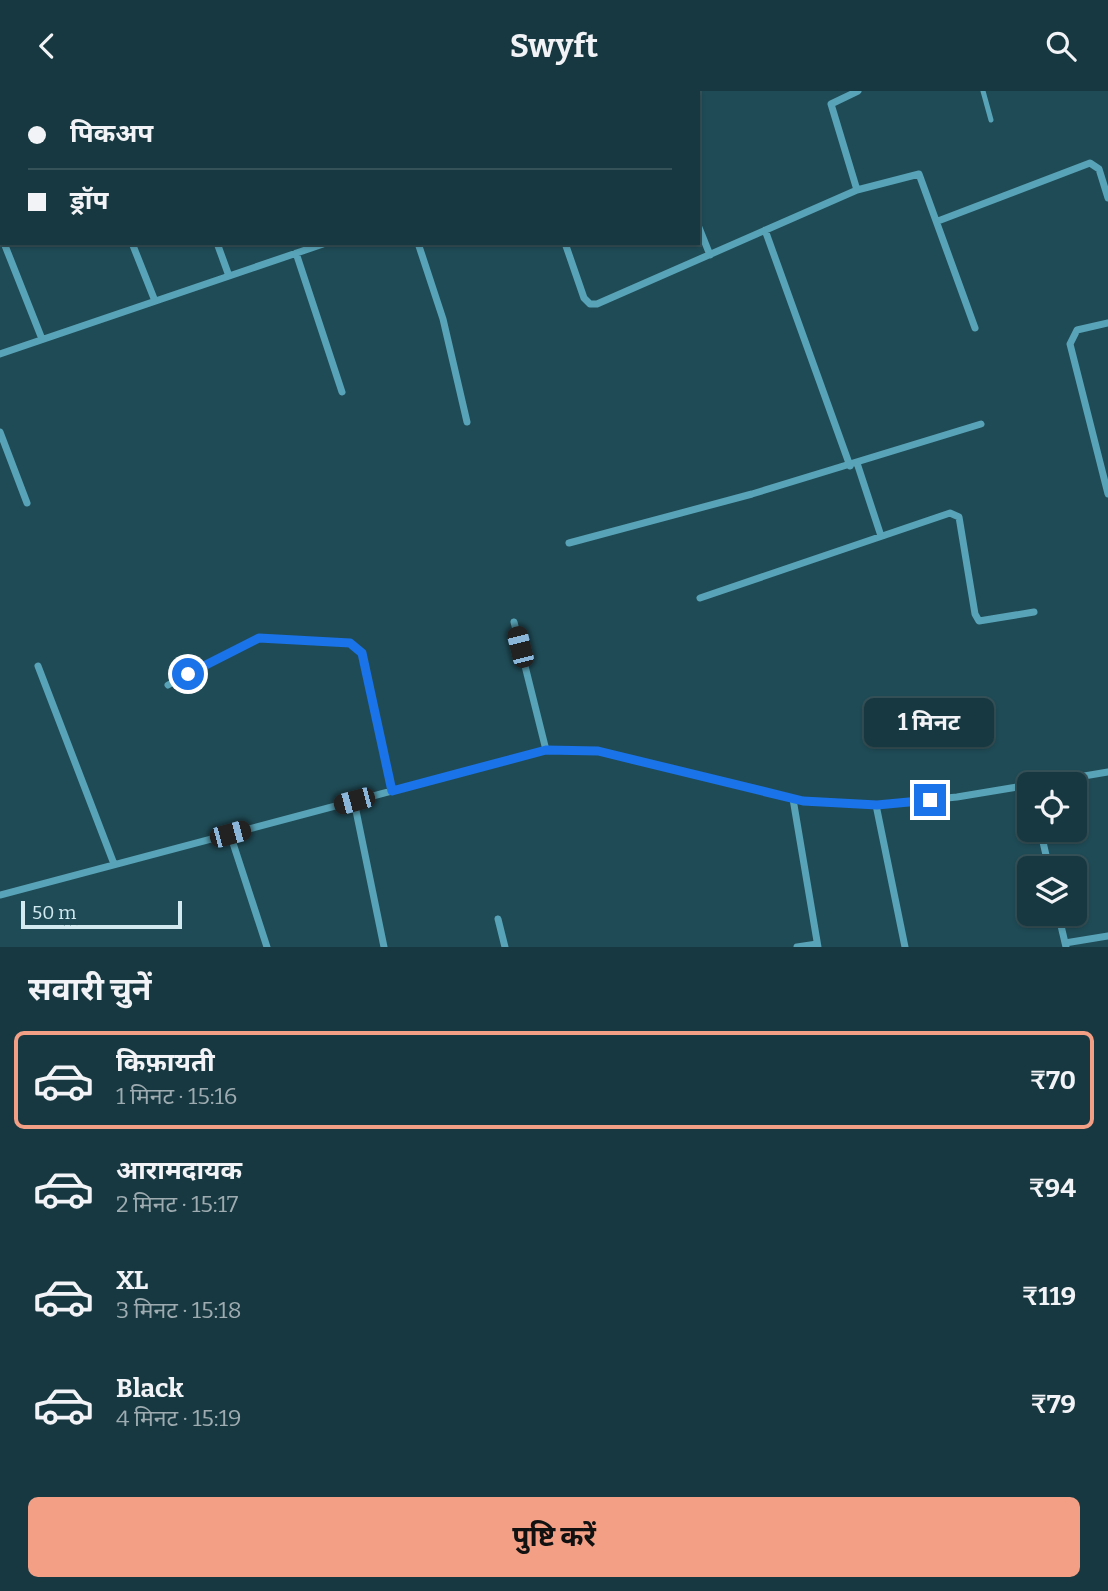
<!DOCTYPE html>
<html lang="hi">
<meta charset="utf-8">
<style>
:root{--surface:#173840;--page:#24434b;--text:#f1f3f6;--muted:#9eacb1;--line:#365259;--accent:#f39f86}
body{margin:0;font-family:Bitter,"Noto Sans Devanagari",serif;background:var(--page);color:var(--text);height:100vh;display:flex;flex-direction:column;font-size:26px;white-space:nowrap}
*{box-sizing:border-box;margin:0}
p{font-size:23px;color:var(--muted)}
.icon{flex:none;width:38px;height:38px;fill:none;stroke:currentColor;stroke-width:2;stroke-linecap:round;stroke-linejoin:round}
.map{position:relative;height:856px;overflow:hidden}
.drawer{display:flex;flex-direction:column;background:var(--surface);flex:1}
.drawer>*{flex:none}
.guide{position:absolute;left:0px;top:0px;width:700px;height:154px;box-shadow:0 2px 5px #0004,0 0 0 2px var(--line);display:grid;align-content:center;height:154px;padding:0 28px;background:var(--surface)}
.fabs{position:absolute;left:1017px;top:681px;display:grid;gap:14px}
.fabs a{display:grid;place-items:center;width:70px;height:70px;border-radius:10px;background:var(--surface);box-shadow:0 2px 5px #0004,0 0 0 2px var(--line);font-size:35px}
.scale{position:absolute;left:21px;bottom:18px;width:161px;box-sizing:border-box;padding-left:7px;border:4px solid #d3eaf0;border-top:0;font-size:19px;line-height:24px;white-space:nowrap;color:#d3eaf0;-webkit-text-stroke:5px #1f4b56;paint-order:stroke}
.end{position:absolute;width:32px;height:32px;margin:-16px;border:9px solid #1a73e8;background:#fff;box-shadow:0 0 0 4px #fff}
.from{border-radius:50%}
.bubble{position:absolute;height:49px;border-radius:10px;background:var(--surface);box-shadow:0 2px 5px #0004,0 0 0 2px var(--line);font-size:23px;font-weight:700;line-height:49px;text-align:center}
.car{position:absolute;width:21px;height:42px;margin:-21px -10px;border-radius:9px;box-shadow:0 0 5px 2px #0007;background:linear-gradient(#222 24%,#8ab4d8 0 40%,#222 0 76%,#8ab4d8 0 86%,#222 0)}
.guide b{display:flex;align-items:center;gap:24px;height:66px;font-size:26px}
.guide b+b{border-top:2px solid var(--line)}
.guide i{width:18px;height:18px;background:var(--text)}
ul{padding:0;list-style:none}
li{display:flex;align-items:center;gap:21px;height:98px;margin:0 14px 10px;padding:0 14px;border:4px solid transparent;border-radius:10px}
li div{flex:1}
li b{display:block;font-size:26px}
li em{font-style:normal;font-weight:700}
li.on{border-color:var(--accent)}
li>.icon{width:63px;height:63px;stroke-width:1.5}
h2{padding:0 28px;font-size:32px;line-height:84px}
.action{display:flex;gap:14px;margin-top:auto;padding:14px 28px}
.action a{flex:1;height:80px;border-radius:10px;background:var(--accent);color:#111;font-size:28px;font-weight:700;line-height:80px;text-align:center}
header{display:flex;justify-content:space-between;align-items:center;height:91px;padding:0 28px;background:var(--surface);font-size:32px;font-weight:700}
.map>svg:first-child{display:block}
</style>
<header><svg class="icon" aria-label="back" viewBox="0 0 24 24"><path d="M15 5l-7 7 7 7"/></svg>Swyft<svg class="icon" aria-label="search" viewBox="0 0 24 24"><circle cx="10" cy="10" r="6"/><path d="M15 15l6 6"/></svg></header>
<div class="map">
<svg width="1108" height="856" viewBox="0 0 1108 856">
<rect width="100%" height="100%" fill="#1f4b56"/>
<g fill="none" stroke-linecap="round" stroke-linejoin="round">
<!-- service -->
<path stroke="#58a3b7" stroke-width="5" d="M983 0 991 29"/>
<!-- minor -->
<path stroke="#58a3b7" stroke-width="7" d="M72 0V2
M161 0V2
M283 0 284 2
M512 2 513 0
M857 99 831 13 858 0
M938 130 1090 72 1099 78 1108 107
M698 134 710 164
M765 139 850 375
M0 142 2 147
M4 152 42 248
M132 152 155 210
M217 152 229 185
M418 152 443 228 467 331
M565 152 584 207 590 213H597L857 99 919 83 975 237
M296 162 342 301
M1108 232 1077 239 1070 253 1108 403
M0 263 326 152
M0 341 27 412
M857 372 881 445
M569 452 752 403 981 333
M700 507 950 422 959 426 975 523 979 530 1034 521
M514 531 546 659
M38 575 114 773
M168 594 259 547 350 552 362 562 392 700
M1037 693 1108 681
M793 708 818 856
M354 710 384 856
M876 714 905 856
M1040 738 1049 777
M230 743 267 856
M0 804 546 659 598 660 803 710 876 714 957 706 1029 694
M1058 822 1066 856
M498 828 505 856
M1065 852 1108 845
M797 856 817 853"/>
</g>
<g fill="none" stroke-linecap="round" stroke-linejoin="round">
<!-- route -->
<path stroke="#1a73e8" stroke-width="9" d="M188 583 259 547 350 552 362 562 392 700 546 659 598 660 803 710 877 714 930 709"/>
</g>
</svg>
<div class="fabs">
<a><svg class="icon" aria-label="locate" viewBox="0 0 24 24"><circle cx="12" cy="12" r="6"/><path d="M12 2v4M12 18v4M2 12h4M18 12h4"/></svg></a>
<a><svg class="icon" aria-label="layers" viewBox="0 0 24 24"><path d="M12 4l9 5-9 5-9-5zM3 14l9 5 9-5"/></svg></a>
</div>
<div class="scale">50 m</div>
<i class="end from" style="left:188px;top:583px"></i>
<i class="end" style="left:930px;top:709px"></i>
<div class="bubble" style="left:864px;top:607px;width:130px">1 मिनट</div>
<i class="car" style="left:520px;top:556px;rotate:346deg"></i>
<i class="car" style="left:354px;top:710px;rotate:255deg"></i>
<i class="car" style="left:230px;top:743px;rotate:75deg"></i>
<div class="guide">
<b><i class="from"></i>पिकअप</b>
<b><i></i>ड्रॉप</b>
</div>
</div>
<section class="drawer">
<h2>सवारी चुनें</h2>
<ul>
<li class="on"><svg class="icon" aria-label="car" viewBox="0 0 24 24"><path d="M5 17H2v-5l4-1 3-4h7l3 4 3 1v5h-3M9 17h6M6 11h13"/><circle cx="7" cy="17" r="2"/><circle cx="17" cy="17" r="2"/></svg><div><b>किफ़ायती</b><p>1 मिनट · 15:16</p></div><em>₹70</em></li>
<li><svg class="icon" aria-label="car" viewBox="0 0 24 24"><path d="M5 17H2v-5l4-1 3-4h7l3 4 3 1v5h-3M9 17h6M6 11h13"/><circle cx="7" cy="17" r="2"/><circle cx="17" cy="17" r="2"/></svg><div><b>आरामदायक</b><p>2 मिनट · 15:17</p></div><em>₹94</em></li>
<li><svg class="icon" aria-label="car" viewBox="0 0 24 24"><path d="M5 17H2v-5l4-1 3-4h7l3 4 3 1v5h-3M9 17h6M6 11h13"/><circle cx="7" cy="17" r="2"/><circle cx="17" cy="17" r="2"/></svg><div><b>XL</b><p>3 मिनट · 15:18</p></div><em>₹119</em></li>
<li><svg class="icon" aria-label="car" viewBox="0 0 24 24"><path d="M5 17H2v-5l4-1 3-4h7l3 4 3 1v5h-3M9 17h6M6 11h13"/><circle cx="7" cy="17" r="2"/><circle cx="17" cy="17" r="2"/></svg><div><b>Black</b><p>4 मिनट · 15:19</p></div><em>₹79</em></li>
</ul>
<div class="action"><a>पुष्टि करें</a></div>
</section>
